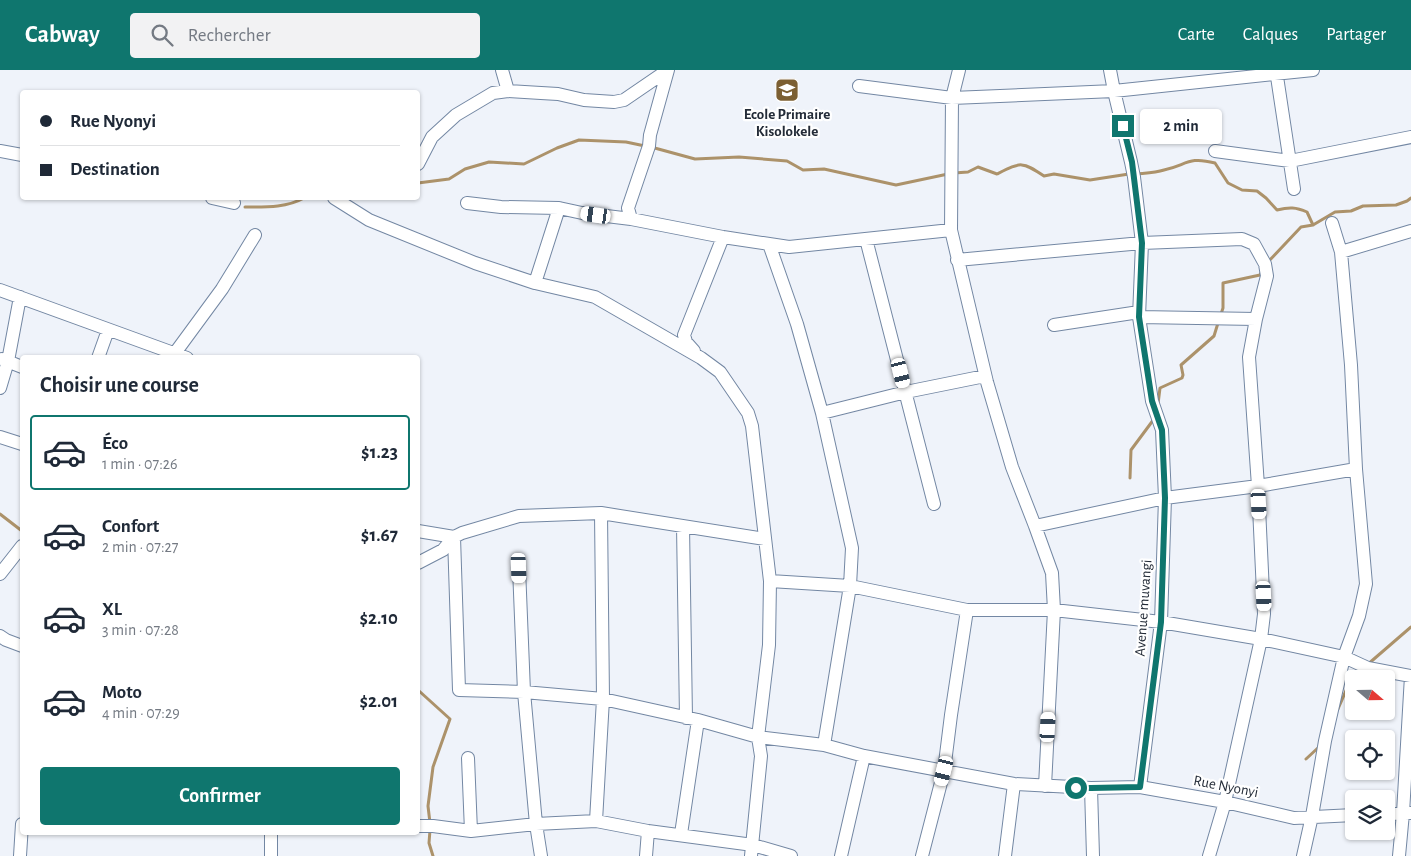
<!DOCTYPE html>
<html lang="fr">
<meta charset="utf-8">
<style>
:root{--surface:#fff;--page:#f2f2f3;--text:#1f2937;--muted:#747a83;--line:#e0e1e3;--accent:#0f766e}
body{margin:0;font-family:"Alegreya Sans",sans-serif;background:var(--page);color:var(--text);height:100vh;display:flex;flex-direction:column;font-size:19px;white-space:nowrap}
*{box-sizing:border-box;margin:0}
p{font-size:16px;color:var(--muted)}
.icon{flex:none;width:28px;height:28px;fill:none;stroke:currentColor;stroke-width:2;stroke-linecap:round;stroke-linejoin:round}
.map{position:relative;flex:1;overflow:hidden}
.drawer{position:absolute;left:20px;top:285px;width:400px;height:480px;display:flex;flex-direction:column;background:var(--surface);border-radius:5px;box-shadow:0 1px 4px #0004}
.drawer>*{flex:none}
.banner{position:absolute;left:20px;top:20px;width:400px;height:110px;border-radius:5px;box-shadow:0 1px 4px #0004;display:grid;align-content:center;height:110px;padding:0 20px;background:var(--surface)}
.needle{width:32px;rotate:110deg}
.tools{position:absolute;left:1345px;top:600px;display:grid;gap:10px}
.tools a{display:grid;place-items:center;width:50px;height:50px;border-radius:5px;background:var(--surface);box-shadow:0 1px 4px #0004;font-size:25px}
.end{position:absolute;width:22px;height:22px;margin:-11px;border:6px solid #0f766e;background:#fff;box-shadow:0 0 0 2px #fff}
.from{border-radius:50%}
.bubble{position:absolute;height:35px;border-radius:5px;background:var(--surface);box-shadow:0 1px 4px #0004;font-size:16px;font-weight:700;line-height:35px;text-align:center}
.car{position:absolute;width:15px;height:30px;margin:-15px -8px;border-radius:6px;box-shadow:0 0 4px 1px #0007;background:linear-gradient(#fff 24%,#345 0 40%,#fff 0 76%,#345 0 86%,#fff 0)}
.banner b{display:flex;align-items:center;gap:18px;height:48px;font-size:19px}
.banner b+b{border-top:1px solid var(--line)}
.banner i{width:12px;height:12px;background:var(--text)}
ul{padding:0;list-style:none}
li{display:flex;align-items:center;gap:15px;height:75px;margin:0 10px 8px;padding:0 10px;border:2px solid transparent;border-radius:5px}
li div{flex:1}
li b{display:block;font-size:19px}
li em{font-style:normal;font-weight:700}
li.active{border-color:var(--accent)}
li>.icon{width:45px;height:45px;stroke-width:1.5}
h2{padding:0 20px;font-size:22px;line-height:60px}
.action{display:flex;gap:10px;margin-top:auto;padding:10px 20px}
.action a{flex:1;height:58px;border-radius:5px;background:var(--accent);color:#fff;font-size:20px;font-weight:700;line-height:58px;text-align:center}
header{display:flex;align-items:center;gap:30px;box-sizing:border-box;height:70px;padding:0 25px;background:var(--accent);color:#fff}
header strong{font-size:24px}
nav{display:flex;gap:28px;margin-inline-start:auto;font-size:18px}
.search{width:350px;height:45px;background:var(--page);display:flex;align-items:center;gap:12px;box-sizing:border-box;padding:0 18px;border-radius:5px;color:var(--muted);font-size:19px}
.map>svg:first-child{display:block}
</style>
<header>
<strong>Cabway</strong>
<div class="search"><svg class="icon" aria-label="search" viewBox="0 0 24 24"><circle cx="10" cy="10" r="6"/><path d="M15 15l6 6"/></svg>Rechercher</div>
<nav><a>Carte</a><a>Calques</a><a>Partager</a></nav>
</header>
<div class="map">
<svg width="1411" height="786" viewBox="0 0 1411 786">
<rect width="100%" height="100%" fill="#eff3fa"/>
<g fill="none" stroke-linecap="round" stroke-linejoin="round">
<!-- stream -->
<path stroke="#ac926a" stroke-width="3" d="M651 77 695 89 739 87 787 91 803 100 824 99 896 115 948 104
M954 103 968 102 978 97 997 104C1021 92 1022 91 1044 106L1054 104 1090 110 1129 104
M1135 104C1145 103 1155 103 1164 100 1187 95 1188 86 1215 93L1228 113 1242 120 1257 121 1266 128 1277 140C1289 137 1296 137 1307 142L1313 155 1335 142 1351 141 1363 136 1396 135 1407 131 1411 128
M418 113 449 109 465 99 489 92 524 94 557 78 579 70 626 72 645 76
M245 137C265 137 286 138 304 128
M1268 192 1301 157 1313 155
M1221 244 1223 238V213L1260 205 1262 201
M1158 334 1160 318 1182 308 1183 305 1181 295 1214 266 1218 253
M1130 408 1131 380 1154 349
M0 444 22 461
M1367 595 1411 557
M418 620 450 649 433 697 428 736 430 753
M1338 639 1351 609 1362 599
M1306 689 1320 676
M430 760 429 773 433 786"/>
<!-- minor casing -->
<g stroke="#7387a3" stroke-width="14">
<path id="minor" d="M502 0 508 21
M959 0 952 28 951 160 987 312 1012 397 1035 456 1052 503 1054 540 1045 716
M1110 0 1114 21 1131 92 1134 107 1142 173 1139 247 1152 331 1162 360 1165 428 1161 552 1140 717
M1276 0 1294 119
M859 16 952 28 1114 21 1313 0
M0 81 22 85
M1215 81 1290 91 1411 67
M418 94 432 67 456 45 493 23 508 21 541 23 558 24 584 30 614 32 624 30 662 4H666
M212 128 234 133
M334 128 369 150 475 193 535 213 595 227 701 288 720 302 748 343 752 356 770 511 769 575 758 667 761 686 751 786
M467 133 501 137 559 138 582 143 631 149 723 167 789 177 951 160
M631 149 628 138 649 76 650 65 668 0
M866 169 934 434
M769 174 797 254 822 343 852 478 850 516 824 675
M1341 182 1411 161
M957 190 1142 173 1242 169 1254 174 1265 194 1267 206 1256 249 1249 287 1258 416 1264 544 1261 569 1225 732 1209 786
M535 213 559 138
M0 220 187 288
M1139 247 1256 249
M1054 255 1139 242
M694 281 686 272 684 265 723 167
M175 283 222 219 255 165
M98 288 108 260
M2 289 22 297
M0 318 8 291 20 227
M822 343 906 322 985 306
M0 367 22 374
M683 456 686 648
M1035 456 1165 428 1258 416 1356 399
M418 461 454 467
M454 467 459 620 524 622 603 629 698 650 758 667 824 675 864 686 1014 714 1091 718 1140 717 1225 732 1294 748 1354 745
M418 493 443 480 454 467 462 463 519 446 601 443 765 469
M519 498 524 622 536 754 541 786
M0 504 22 476
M770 511 850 516 967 540H1054L1161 552 1261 569 1344 587 1368 598 1411 606
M0 566 6 570 22 576
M468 688 471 761
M1091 718 1093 786
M1386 744 1411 743
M596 751 603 629 601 443
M418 756H433L471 761 536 754 596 751 648 761 753 775 791 786
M681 764 698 650
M20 786 22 754
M271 786V762
M646 786 648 761
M841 786 864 686
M922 786 944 701 951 645 967 540
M1005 786 1014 714
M1303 786 1312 746 1325 671 1344 587 1359 546 1366 514 1356 399 1351 295 1341 182 1332 153
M1399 786 1403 743 1411 606"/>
</g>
<!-- minor -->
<use href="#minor" stroke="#fff" stroke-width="12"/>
</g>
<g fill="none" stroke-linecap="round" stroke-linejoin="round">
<!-- route -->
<path stroke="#0f766e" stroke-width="6" d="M1076 718H1091L1140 717 1161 552 1165 428 1162 360 1152 331 1139 247 1142 173 1132 92 1123 56"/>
</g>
<!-- icons -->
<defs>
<g id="school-square" transform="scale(1.25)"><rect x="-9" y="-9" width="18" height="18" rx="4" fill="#7c5f32" stroke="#fff"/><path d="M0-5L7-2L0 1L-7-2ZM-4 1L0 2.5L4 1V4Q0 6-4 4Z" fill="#fff"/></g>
</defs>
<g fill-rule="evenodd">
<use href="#school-square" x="787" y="20"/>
</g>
<g text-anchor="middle" stroke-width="4.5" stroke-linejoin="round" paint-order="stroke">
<!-- poi labels -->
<g font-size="15" font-weight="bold" fill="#242c38" stroke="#fff">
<text x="787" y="49">Ecole Primaire<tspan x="787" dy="17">Kisolokele</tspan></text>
</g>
<!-- street labels -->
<g font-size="15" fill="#242c38" stroke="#fff">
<text transform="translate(1143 538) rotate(-86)" y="5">Avenue muvangi</text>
<text transform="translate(1226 716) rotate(11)" y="5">Rue Nyonyi</text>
</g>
</g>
</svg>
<div class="tools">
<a><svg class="needle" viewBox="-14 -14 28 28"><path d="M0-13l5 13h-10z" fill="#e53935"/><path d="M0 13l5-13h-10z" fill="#747a83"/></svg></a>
<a><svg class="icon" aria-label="locate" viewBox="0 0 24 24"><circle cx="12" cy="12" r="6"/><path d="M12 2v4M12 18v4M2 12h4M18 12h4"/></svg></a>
<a><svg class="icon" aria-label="layers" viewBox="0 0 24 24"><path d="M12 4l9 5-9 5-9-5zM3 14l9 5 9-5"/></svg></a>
</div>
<i class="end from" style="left:1076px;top:718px"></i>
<i class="end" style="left:1123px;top:56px"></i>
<div class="bubble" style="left:1140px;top:39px;width:82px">2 min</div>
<i class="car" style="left:596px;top:145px;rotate:278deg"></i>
<i class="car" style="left:901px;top:303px;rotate:166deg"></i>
<i class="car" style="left:1259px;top:434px;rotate:177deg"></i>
<i class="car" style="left:519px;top:498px;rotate:178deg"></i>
<i class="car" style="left:1264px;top:526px;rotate:177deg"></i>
<i class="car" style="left:1048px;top:657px;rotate:3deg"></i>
<i class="car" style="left:944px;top:701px;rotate:194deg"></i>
<div class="banner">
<b><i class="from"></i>Rue Nyonyi</b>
<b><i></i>Destination</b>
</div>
<section class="drawer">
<h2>Choisir une course</h2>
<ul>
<li class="active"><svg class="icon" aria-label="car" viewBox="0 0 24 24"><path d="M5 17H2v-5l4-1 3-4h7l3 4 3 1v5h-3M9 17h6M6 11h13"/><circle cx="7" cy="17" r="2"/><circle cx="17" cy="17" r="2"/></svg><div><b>Éco</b><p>1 min · 07:26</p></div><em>$1.23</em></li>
<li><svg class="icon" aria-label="car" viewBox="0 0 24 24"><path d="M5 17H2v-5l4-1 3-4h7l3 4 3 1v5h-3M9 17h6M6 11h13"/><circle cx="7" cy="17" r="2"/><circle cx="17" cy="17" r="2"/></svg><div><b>Confort</b><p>2 min · 07:27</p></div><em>$1.67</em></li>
<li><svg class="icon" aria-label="car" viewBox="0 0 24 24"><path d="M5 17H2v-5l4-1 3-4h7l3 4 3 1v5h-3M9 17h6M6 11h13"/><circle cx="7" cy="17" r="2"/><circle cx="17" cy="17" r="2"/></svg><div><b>XL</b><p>3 min · 07:28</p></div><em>$2.10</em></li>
<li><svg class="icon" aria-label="car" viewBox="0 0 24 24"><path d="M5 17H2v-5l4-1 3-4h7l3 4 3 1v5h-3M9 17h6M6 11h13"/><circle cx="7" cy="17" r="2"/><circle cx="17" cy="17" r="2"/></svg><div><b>Moto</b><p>4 min · 07:29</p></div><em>$2.01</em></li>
</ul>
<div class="action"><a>Confirmer</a></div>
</section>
</div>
